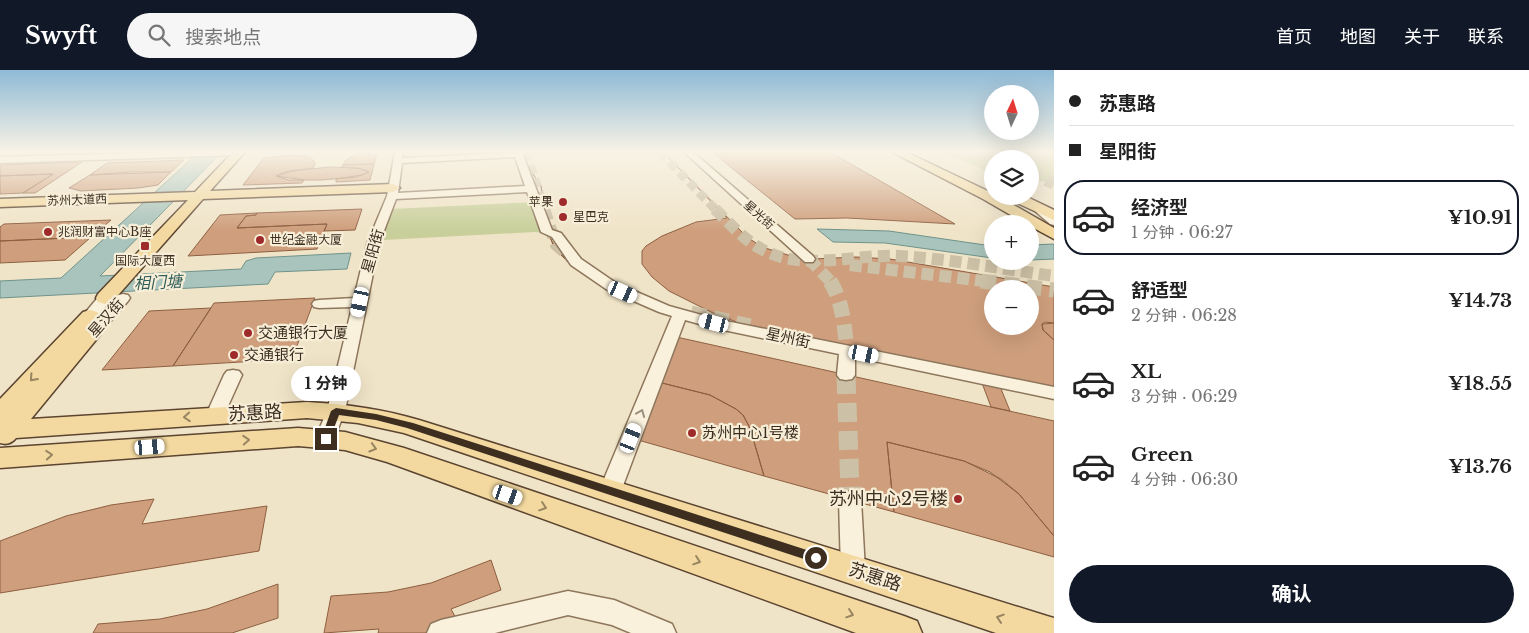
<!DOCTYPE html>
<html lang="zh">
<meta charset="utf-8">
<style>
:root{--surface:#fff;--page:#f6f6f6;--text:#222;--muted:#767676;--line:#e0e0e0;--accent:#111827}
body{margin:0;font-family:"Libre Baskerville","Noto Sans SC",serif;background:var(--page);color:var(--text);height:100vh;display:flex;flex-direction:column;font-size:19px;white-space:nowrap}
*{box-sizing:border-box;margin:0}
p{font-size:16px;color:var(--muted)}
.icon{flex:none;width:28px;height:28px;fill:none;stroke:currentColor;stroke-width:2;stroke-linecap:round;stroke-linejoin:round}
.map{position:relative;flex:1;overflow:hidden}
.details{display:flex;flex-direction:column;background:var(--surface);width:475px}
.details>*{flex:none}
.top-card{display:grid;align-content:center;height:110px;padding:0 15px;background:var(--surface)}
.needle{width:32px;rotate:4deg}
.tools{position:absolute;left:984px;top:15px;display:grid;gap:10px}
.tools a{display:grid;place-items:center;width:55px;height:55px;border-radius:50%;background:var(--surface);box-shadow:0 5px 20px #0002;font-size:25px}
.end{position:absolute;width:22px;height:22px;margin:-11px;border:6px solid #3d2e20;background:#fff;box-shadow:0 0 0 2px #fff}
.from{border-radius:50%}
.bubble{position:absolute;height:35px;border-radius:18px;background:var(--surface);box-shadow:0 5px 20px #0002;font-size:16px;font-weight:700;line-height:35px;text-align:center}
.car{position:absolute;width:15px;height:30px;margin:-15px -8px;border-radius:6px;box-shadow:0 0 4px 1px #0007;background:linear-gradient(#fff 24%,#345 0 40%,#fff 0 76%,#345 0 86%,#fff 0)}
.top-card b{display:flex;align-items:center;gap:18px;height:48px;font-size:19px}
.top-card b+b{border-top:1px solid var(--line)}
.top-card i{width:12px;height:12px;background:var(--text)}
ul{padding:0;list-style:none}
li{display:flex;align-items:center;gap:15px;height:75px;margin:0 10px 8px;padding:0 5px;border:2px solid transparent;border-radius:20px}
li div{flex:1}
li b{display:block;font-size:19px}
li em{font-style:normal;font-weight:700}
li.on{border-color:var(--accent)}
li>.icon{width:45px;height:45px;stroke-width:1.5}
.cta{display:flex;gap:10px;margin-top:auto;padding:10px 15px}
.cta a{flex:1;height:58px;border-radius:30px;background:var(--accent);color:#fff;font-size:20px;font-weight:700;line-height:58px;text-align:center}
header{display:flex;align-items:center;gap:30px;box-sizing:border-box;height:70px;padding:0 25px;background:var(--accent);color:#fff}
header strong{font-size:24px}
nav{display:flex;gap:28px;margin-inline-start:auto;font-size:18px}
.search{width:350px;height:45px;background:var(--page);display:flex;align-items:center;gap:12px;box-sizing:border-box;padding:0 18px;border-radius:28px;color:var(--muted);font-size:19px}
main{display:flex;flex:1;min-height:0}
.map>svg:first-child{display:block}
</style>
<header>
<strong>Swyft</strong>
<div class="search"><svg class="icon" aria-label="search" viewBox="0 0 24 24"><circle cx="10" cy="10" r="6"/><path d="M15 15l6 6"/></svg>搜索地点</div>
<nav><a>首页</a><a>地图</a><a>关于</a><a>联系</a></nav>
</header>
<main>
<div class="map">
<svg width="1054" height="563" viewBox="0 0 1054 563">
<rect width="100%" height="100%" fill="#f0e4c8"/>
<!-- green -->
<path fill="#c9cf9b" d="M943 82H1054V111L1030 112V89H992V103Z
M535 132 549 166 544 163 535 162 384 170 390 139Z"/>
<!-- water -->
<path fill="#a9c4bc" stroke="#6f938a" d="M199 82H222L100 206 241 199 246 191 256 188 351 183 347 199 275 202 268 214 0 228V211L61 208Z
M817 159 889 161 992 176V188L885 173 833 172Z
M1054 174V189L1030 190V175Z"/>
<!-- building -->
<path fill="#cf9f7d" stroke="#8d5f41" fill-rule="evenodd" d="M360 82 377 84 374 94 343 95 346 90Z
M524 82H663L747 167 762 177 791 186 813 189 856 187 890 189 1054 217V253L1042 254 1043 260 1054 270V319L688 245 576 196 559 183 553 175 547 158 541 116 527 95ZM992 219H1030V256H992Z
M524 82H663L727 148 696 152 662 166 646 176 642 181V194L652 207 669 221 715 244 756 259 688 245 576 196 566 190 559 183 550 168 541 116 527 95Z
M712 82H830L955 154 847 148 795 149Z
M290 85 308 86 314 91 315 94 313 98 285 102 276 106 304 110 302 113 243 115 264 88Z
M184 90 171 102 90 105 107 93Z
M82 92 35 123H23L53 104 0 106V96L2 95Z
M374 94 370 110 336 112V109L362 105 369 102 363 99 342 97 343 95Z
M329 97 357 98 369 102 356 107 321 110H289L276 106 292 101Z
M131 102H171L158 115 138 118 81 121 69 118 90 105Z
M53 104 23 123 0 124V106Z
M362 139 355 160 324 161 327 154 237 158 246 146 256 145 257 143Z
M257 143 256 145 246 146 237 158 327 154 317 179 188 186 220 145Z
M111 150 91 167 0 171V157L4 154Z
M91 167 65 190 0 193V171Z
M315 228 292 289 173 296 214 233Z
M211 238 173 296 102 300 149 241Z
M1045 252 1054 253V270L1043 260 1042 254Z
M672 266 1054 351V466L1019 424 990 402 964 391 887 372 894 442 764 406 750 358 743 345 736 339 710 325 654 311Z
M979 305 997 309 1010 341 991 337Z
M654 311 710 325 736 339 743 345 750 358 764 406 631 368Z
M887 372 964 391 1001 409 1019 424 1054 466V487L894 442Z
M154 429 142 454 267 436 259 481 0 523V471L66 446 111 435Z
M491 490 501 520 451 539 457 550 425 563H378L379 559 324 563 331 526 388 522 431 513Z
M278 514V548L232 563H93L98 554 160 549 207 539Z"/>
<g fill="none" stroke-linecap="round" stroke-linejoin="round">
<!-- minor-tunnel-far4 -->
<path stroke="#ccc0a6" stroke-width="9" stroke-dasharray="9 5" stroke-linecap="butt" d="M526 82 545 140
M660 82 716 140"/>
<!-- minor-tunnel-far3 -->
<path stroke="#ccc0a6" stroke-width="12" stroke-dasharray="12 6" stroke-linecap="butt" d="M544 139 556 175 582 197
M715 139C735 159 752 179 781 187 820 197 860 184 899 186 951 189 1003 199 1054 206
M809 189 831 212
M850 195 992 212"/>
<!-- minor-tunnel-far2 -->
<path stroke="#ccc0a6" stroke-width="15" stroke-dasharray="15 8" stroke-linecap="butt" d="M830 211C843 232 844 255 847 279
M981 211 1054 220
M691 243 750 256"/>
<!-- minor-tunnel-far1 -->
<path stroke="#ccc0a6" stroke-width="19" stroke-dasharray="19 9" stroke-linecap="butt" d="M846 305 850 419"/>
<!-- minor-tunnel -->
<path stroke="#ccc0a6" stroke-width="24" stroke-dasharray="24 12" stroke-linecap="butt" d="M850 417V430"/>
<!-- major-tunnel -->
<path stroke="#ccc0a6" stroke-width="12" stroke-dasharray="12 6" stroke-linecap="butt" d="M989 82 1008 89
M1030 102 1054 114"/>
<!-- minor casing -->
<g stroke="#8d765c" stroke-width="3">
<path id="minor" d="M172 82H243L239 85 0 93V87Z
M395 82H403L402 88 529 82 523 85 552 160 561 163 581 189 616 213 669 236 716 249 1054 317V329L855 287V305L852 309 846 310 840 309 837 305 839 284 714 258 685 250 621 421 618 427 610 429 602 427 599 421 672 246 659 242 606 219 571 195 552 167 541 162 527 122 396 129 379 174 345 341 332 374 325 376 318 374 315 369 327 341 352 237 319 238 314 237 312 234 314 231 319 230 354 228 367 174 387 126ZM515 87 525 116 398 123 402 93Z
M684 82H693L813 186 815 189 813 192H805Z
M1039 136 1054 146V155L1050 154 1035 141 1034 139 1035 137Z
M105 224 110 225 112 228 110 231 95 249H85L83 246 85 243 100 225Z
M123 224 128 225 130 228 128 231 96 268H84L82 265 84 262 118 225Z
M233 300 239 301 242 305 224 345 222 349 215 351 208 349 206 345 224 305 227 301Z
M850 421 858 424 861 430 865 500 862 508 853 511 844 508 841 500 839 430 842 424Z
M568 521 614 530 672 554 676 563H631L612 555 568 545 495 563H427L431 554 441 550Z"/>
</g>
<!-- major casing -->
<g stroke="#5b4430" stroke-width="3">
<path id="major" d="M233 82H245L210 121 393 114 400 118 393 122 203 129 112 232 105 234 98 232 96 228 98 224 188 130 0 137V129L195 122Z
M892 82H906L992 123V126H998L1054 158V169L1030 156V154H1026L983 129Z
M1012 126H1025L1054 140V150L1013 131Z
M90 240 97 242 100 246 89 259 97 261 100 265 31 349 307 332C345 334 382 339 419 350L1047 546 1054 548V563H996L404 363 358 353 307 348 16 368C12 373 6 375 0 373V329L83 242Z
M298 358 345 362 404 378 904 546 917 551 922 563H856L387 392 345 380 298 376 0 398V378Z"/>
</g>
<!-- minor -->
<use href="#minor" fill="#faf1dc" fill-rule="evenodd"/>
<!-- major -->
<use href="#major" fill="#f3d9a0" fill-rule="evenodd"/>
</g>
<!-- one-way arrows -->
<defs><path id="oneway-chevron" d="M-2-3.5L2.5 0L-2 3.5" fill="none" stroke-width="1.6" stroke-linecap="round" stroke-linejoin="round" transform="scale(1.25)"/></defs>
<g stroke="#988460">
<use href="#oneway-chevron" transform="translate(33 308) rotate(132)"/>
<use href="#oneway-chevron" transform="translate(187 347) rotate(176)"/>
<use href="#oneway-chevron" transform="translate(246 370) rotate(-4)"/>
<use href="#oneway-chevron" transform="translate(373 378) rotate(17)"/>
<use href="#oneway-chevron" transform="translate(49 385) rotate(-4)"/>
<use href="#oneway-chevron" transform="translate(543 437) rotate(19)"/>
<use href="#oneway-chevron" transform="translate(697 491) rotate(19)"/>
<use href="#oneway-chevron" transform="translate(850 544) rotate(19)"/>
<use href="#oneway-chevron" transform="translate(1000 548) rotate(-162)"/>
</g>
<use stroke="#9c907e" href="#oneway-chevron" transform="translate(641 343) rotate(-68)"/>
<!-- sky -->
<linearGradient id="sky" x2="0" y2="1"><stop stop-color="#8fbad6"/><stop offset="0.51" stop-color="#f8f3e6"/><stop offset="1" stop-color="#f8f3e6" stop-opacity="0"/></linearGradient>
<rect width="1054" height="160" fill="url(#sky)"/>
<!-- route -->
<path fill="#3d2e20" d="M336 338 376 344 413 353 816 483 820 484 822 488 820 492 816 493 407 358 376 350 339 345 329 371H322L321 369 331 341Z"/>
<!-- markers -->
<g fill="#9e2a2b" stroke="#f7eed8" stroke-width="2">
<circle cx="563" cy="132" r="5"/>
<circle cx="563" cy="147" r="5"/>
<circle cx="48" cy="162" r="5"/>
<circle cx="260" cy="170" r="5"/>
<rect x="140" y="171" width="10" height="10" rx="2.5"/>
<circle cx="248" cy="263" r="5"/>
<circle cx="234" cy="285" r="5"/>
<circle cx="692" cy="363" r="5"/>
<circle cx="958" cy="429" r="5"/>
</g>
<g text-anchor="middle" stroke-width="4.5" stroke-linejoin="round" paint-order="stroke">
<!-- far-street labels -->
<g font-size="12" fill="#3d2e20" stroke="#f7eed8">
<text transform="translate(77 130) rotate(-2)" y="4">苏州大道西</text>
<text transform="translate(759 145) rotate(42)" y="4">星光街</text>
</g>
<!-- far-poi labels -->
<g font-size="12" fill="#3d2e20" stroke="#f7eed8" text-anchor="start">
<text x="553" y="136" text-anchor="end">苹果</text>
<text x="573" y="151">星巴克</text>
<text x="58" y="166">兆润财富中心B座</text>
<text x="270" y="174">世纪金融大厦</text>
<text x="145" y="195" text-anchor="middle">国际大厦西</text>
</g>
<!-- street labels -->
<g font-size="15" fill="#3d2e20" stroke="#f7eed8">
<text transform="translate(373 181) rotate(-74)" y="5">星阳街</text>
<text transform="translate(106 248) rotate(-49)" y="5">星汉街</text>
<text transform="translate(788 268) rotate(12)" y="5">星州街</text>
</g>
<!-- poi labels -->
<g font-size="15" fill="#3d2e20" stroke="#f7eed8" text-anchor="start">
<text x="258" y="268">交通银行大厦</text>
<text x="244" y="290">交通银行</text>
<text x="702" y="368">苏州中心1号楼</text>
</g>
<!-- water labels -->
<g font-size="16" font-style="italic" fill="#2f5d5a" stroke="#f7eed8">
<text transform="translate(158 212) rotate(-3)" y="6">相门塘</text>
</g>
<!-- near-street labels -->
<g font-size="18" fill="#3d2e20" stroke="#f7eed8">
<text transform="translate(255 343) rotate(-3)" y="6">苏惠路</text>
<text transform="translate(875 507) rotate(18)" y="6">苏惠路</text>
</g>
<!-- near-poi labels -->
<g font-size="18" fill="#3d2e20" stroke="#f7eed8" text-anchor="end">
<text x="948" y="435">苏州中心2号楼</text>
</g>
</g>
</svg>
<div class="tools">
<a><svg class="needle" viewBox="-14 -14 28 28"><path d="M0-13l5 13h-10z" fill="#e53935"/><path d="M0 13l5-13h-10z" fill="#767676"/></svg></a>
<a><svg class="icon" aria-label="layers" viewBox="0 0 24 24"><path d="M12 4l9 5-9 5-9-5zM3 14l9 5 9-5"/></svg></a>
<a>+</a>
<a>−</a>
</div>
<i class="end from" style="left:816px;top:488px"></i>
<i class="end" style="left:326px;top:369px"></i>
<div class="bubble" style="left:291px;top:296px;width:70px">1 分钟</div>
<i class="car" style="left:623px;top:222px;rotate:114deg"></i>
<i class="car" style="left:360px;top:232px;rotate:192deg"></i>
<i class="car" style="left:714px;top:253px;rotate:284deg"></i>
<i class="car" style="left:864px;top:284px;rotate:102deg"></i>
<i class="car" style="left:631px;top:368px;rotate:22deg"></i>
<i class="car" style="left:150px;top:377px;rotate:86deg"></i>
<i class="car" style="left:508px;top:425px;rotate:109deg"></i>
</div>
<section class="details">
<div class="top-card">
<b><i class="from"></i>苏惠路</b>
<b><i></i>星阳街</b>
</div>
<ul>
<li class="on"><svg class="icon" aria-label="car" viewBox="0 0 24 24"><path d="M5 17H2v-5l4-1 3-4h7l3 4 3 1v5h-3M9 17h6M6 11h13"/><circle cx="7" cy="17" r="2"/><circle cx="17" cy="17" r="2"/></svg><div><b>经济型</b><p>1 分钟 · 06:27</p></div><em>¥10.91</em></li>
<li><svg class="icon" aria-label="car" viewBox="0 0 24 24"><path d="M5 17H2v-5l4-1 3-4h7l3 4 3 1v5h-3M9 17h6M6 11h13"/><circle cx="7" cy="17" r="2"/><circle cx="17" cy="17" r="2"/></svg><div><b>舒适型</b><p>2 分钟 · 06:28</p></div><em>¥14.73</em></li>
<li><svg class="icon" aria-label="car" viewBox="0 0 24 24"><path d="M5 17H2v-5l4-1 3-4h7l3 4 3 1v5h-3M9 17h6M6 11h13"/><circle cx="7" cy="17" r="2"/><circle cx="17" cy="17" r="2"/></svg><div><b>XL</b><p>3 分钟 · 06:29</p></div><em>¥18.55</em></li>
<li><svg class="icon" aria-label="car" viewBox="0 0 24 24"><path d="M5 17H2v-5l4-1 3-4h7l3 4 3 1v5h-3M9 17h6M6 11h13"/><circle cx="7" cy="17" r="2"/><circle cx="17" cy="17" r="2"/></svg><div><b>Green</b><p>4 分钟 · 06:30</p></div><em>¥13.76</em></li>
</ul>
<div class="cta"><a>确认</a></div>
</section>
</main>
